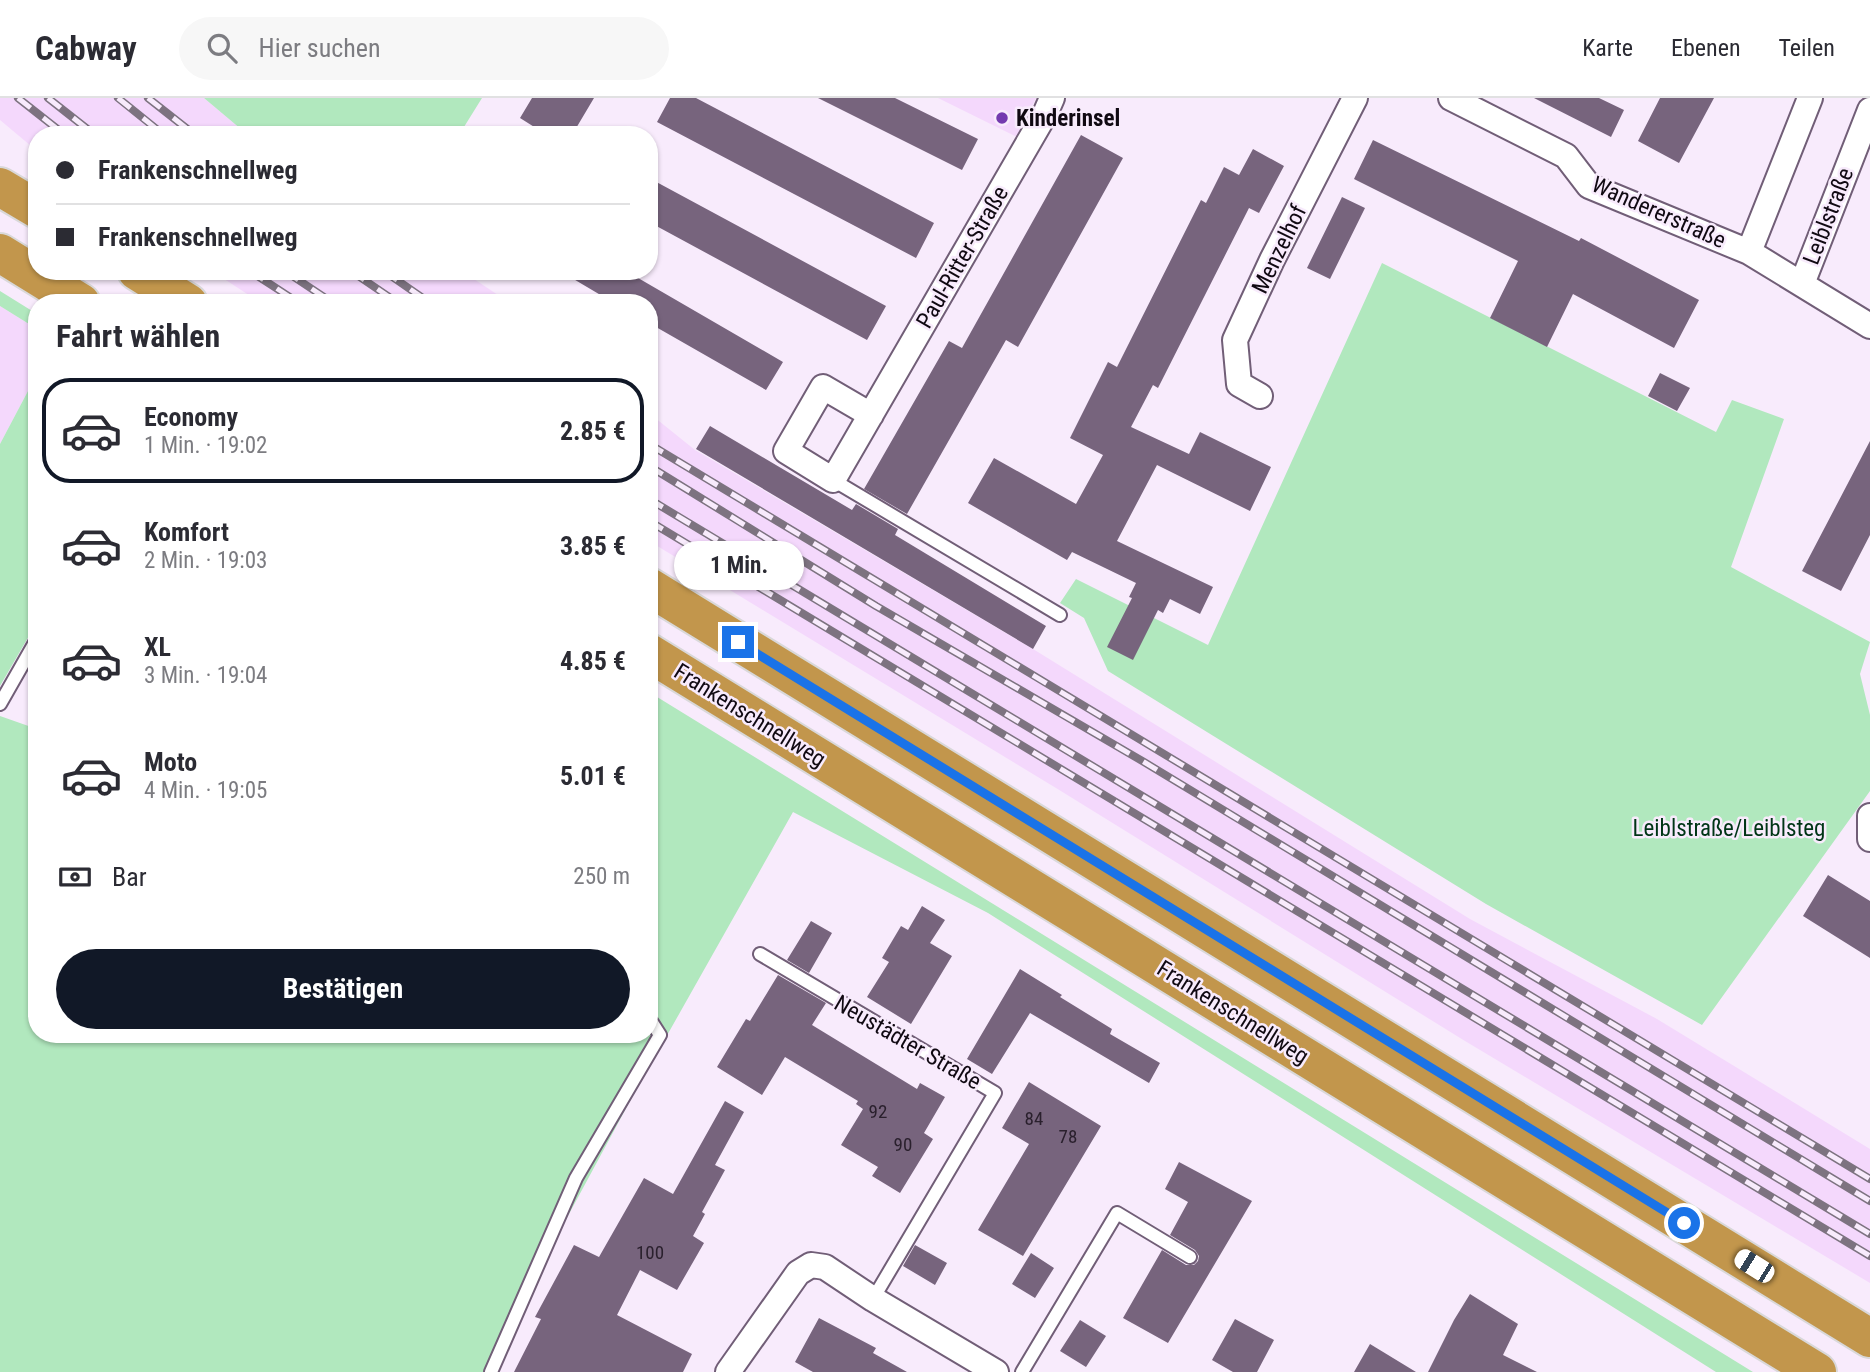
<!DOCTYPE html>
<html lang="de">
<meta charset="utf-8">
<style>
:root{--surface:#fff;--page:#f7f7f7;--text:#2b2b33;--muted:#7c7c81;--line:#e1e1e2;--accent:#111827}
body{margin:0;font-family:"Roboto Condensed",sans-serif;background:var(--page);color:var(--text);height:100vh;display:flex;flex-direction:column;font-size:26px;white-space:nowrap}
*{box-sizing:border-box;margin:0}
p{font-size:23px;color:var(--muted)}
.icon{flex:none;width:38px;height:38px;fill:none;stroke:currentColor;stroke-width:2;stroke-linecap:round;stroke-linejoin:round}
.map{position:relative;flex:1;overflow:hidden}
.side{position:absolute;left:28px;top:196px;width:630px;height:749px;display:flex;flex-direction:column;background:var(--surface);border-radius:28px;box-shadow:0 2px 5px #0004}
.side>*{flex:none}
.guide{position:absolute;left:28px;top:28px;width:630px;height:154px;border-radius:28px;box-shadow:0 2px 5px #0004;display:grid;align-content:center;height:154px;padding:0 28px;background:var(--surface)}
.end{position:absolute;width:32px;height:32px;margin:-16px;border:9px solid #1a73e8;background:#fff;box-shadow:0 0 0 4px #fff}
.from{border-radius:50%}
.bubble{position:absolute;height:49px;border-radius:24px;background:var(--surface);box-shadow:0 2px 5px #0004;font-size:23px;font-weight:700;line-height:49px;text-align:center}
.car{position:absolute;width:21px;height:42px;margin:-21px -10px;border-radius:9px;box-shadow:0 0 5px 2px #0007;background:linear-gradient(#fff 24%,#345 0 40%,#fff 0 76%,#345 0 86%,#fff 0)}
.guide b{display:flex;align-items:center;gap:24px;height:66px;font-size:26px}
.guide b+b{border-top:2px solid var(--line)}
.guide i{width:18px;height:18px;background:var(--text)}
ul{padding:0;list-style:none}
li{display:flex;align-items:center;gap:21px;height:105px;margin:0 14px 10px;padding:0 14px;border:4px solid transparent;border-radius:28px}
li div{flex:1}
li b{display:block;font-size:26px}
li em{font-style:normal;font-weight:700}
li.selected{border-color:var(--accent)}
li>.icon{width:63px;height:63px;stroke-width:1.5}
h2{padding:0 28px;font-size:32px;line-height:84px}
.pay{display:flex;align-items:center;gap:18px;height:77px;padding:0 28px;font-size:26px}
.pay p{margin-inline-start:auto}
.primary-button{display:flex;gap:14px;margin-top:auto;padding:14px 28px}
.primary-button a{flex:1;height:80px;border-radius:42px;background:var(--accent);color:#fff;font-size:28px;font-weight:700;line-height:80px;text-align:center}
header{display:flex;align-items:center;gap:42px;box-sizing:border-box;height:98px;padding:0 35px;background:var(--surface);border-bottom:2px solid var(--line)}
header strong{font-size:33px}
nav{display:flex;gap:38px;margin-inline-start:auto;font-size:24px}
.search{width:490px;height:63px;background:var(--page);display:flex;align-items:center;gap:18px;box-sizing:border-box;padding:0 24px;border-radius:38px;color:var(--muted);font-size:26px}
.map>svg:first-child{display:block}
</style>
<header>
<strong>Cabway</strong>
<div class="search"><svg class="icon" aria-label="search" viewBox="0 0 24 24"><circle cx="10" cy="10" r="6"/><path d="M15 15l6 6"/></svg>Hier suchen</div>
<nav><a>Karte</a><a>Ebenen</a><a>Teilen</a></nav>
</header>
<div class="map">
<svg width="1870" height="1274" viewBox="0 0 1870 1274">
<rect width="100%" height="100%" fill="#f8ebfc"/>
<!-- built -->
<path fill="#f4d8fc" d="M0 0H204L248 37H37V53L0 22Z
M938 0H1036L1017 39Z
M212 173H462L510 205H261Z
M0 208 37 231V276L0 346Z
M649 315 695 352 1033 551 1470 821 1657 921 1870 1051V1185L1465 943 1056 690 649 443Z"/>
<!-- green -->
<path fill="#b1e8be" d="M204 0H482L459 37H248Z
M1382 165 1716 334 1732 302 1784 321 1731 469 1870 544 1860 576 1870 617V693L1702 927 1486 806 1108 573 1084 520 1060 505 1076 481 1208 547Z
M0 193 37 216V231L0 208Z
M37 276V524L0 588V346Z
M649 594 1753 1274H1716L988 815 793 714 630 1003 556 1140 499 1274H0V618L37 631V936H649Z"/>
<!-- building -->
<path fill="#77647d" d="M532 0H594L572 37H547L520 20Z
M670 0H696L934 125 916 160 657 24Z
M818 0H895L978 41 962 72Z
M1534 0H1599L1624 12 1611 39Z
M1660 0H1714L1679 65 1638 43Z
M1081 37 1123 60 1018 249 1006 242 907 416 864 391 949 243 962 250Z
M1373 42 1579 143 1581 140 1699 202 1674 250 1573 196 1547 249 1490 220 1518 163 1354 81Z
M1253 51 1284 68 1259 115 1249 110 1158 290 1153 287 1131 329 1189 356 1200 334 1271 369 1250 413 1157 367 1117 443 1213 489 1200 516 1170 501 1163 515 1158 512 1133 562 1107 549 1132 500 1129 499 1136 485 1072 454 1067 462 968 405 994 360 1076 406 1103 357 1070 340 1108 264 1117 269 1201 102 1206 105 1224 69 1239 77Z
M649 80 886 208 867 242 649 124Z
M1342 99 1365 110 1330 181 1307 170Z
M560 173H626L783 264 766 292 649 225V205H614Z
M1660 275 1690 290 1677 313 1648 298Z
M710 328 852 412 856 406 898 431 895 437 1046 528 1033 551 696 351Z
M1870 343V437L1841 493 1802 473Z
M1828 777 1870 803V860L1803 818Z
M922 808 945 822 930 845 952 858 911 926 867 899 889 864 882 860 901 828 908 832Z
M811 823 832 835 809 875 787 862Z
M1020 871 1062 897 1060 899 1112 931 1110 936 1160 965 1149 985 1030 915 992 976 967 961Z
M778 877 826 905 812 927 917 991 920 985 945 999 924 1035 933 1041 900 1095 872 1078 878 1069 841 1047 863 1011 856 1006 858 1003 785 959 762 997 717 969 746 921 750 923Z
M1029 984 1101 1028 1023 1158 978 1132 1029 1046 1002 1030Z
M725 1003 744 1014 715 1067 725 1072 702 1114 705 1116 693 1138 704 1145 677 1192 640 1172 617 1217 692 1256 683 1274H514L541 1221 535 1219 574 1147 599 1159 644 1080 673 1096Z
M1179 1064 1252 1103 1168 1245 1123 1220 1162 1152 1186 1167H1194L1198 1163 1199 1158 1195 1152 1170 1137 1188 1104 1165 1091Z
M915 1147 947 1165 935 1187 903 1168Z
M1031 1155 1054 1170 1035 1200 1012 1186Z
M1470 1196 1518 1226 1503 1257 1537 1274H1428L1454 1222Z
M819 1220 876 1250 873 1255 907 1274H813L795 1264Z
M1235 1221 1274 1242 1257 1274H1233L1212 1262Z
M1080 1222 1106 1238 1086 1269 1060 1253Z
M1370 1246 1416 1274H1354Z"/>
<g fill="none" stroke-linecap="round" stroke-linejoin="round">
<!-- service casing -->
<g stroke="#715e77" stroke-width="16">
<path id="service" d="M833 382 1060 517
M0 606 37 541
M760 856 995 995 873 1201
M491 1274 576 1080 660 937 649 920
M1022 1274 1117 1115 1190 1159"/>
</g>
<!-- minor casing -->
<g stroke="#715e77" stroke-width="28">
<path id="minor" d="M1451 0 1566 58 1589 88 1749 154 1870 228
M1749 154 1810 0
M1802 186 1870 12
M1260 298 1239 286 1235 242 1272 162 1355 0
M871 317 823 289 786 353 833 382C904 260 975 138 1045 16L1052 0
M1870 718V741
M728 1274 798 1175 811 1167 825 1169 873 1201 996 1274"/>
</g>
<!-- trunk casing -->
<g stroke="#d9d8d9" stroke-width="42">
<path id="trunk" d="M0 89 37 111
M0 155 81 205
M137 173 188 205
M649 489 1870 1240
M649 555 1817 1274"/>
</g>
<!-- service -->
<use href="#service" stroke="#fff" stroke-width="12"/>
<!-- minor -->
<use href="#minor" stroke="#fff" stroke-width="24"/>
<!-- trunk -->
<use href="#trunk" stroke="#c2964c" stroke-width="38"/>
<!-- rail casing -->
<g stroke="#7d7380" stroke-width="8">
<path id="rail" d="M18 0 65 37
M48 0 95 37
M118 0 164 37
M148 0 195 37
M250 173 299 205
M285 173 333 205
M351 173 398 205
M384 173 430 205
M649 346 1870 1081
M649 368 876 508 1144 664 1870 1103
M649 401 1870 1136
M649 423 1870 1158"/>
</g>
<!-- rail -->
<use href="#rail" stroke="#f8ebfc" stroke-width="5" stroke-dasharray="16" stroke-linecap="butt"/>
</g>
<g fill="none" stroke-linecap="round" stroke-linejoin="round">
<!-- route -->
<path stroke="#1a73e8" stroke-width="9" d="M738 544 1684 1125"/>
</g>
<!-- markers -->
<circle fill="#743aaf" stroke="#f8ebfc" stroke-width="2.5" cx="1002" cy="20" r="7"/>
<g text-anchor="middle" stroke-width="5" stroke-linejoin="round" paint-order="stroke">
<!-- number labels -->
<g font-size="19" fill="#2a202d">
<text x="878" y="1020">92</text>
<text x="1034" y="1027">84</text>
<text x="1068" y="1045">78</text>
<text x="903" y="1053">90</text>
<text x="650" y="1161">100</text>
</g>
<!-- poi labels -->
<g font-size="23" font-weight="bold" fill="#100912" stroke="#f8ebfc" text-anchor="start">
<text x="1016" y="28">Kinderinsel</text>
</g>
<!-- street labels -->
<g font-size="23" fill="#100912" stroke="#f8ebfc">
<text transform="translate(1659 114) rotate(24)" y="8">Wandererstraße</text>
<text transform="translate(1828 118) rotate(-69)" y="8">Leiblstraße</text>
<text transform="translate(1279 151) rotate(-64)" y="8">Menzelhof</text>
<text transform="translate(962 159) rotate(-60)" y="8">Paul-Ritter-Straße</text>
<text transform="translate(750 617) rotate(32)" y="8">Frankenschnellweg</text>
<text transform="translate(1233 914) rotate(32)" y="8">Frankenschnellweg</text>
<text transform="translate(908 944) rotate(30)" y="8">Neustädter Straße</text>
</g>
<!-- park labels -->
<g font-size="23" fill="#003516" stroke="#f8ebfc">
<text x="1729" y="738">Leiblstraße/Leiblsteg</text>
</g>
</g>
</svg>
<i class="end from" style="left:1684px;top:1125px"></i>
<i class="end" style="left:738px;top:544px"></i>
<div class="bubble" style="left:674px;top:443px;width:130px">1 Min.</div>
<i class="car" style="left:1754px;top:1168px;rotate:302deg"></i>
<div class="guide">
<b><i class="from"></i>Frankenschnellweg</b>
<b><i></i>Frankenschnellweg</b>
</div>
<section class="side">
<h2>Fahrt wählen</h2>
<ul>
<li class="selected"><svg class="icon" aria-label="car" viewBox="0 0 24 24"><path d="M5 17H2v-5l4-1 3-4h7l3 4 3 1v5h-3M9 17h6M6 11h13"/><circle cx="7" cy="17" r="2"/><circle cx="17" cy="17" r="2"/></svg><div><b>Economy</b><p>1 Min. · 19:02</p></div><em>2.85 €</em></li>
<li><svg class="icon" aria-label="car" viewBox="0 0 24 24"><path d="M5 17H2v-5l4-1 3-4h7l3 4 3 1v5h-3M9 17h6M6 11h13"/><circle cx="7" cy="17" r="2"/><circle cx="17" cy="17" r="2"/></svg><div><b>Komfort</b><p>2 Min. · 19:03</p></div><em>3.85 €</em></li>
<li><svg class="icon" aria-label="car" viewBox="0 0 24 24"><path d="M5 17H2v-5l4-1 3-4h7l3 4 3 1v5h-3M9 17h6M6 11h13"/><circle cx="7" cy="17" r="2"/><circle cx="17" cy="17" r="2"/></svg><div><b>XL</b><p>3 Min. · 19:04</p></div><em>4.85 €</em></li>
<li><svg class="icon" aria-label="car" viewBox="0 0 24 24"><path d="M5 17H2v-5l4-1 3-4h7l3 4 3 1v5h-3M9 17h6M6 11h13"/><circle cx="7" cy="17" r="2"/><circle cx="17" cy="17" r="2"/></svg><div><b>Moto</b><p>4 Min. · 19:05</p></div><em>5.01 €</em></li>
</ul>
<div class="pay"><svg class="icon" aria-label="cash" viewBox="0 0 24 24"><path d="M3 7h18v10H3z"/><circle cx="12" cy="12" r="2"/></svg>Bar<p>250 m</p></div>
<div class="primary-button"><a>Bestätigen</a></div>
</section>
</div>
